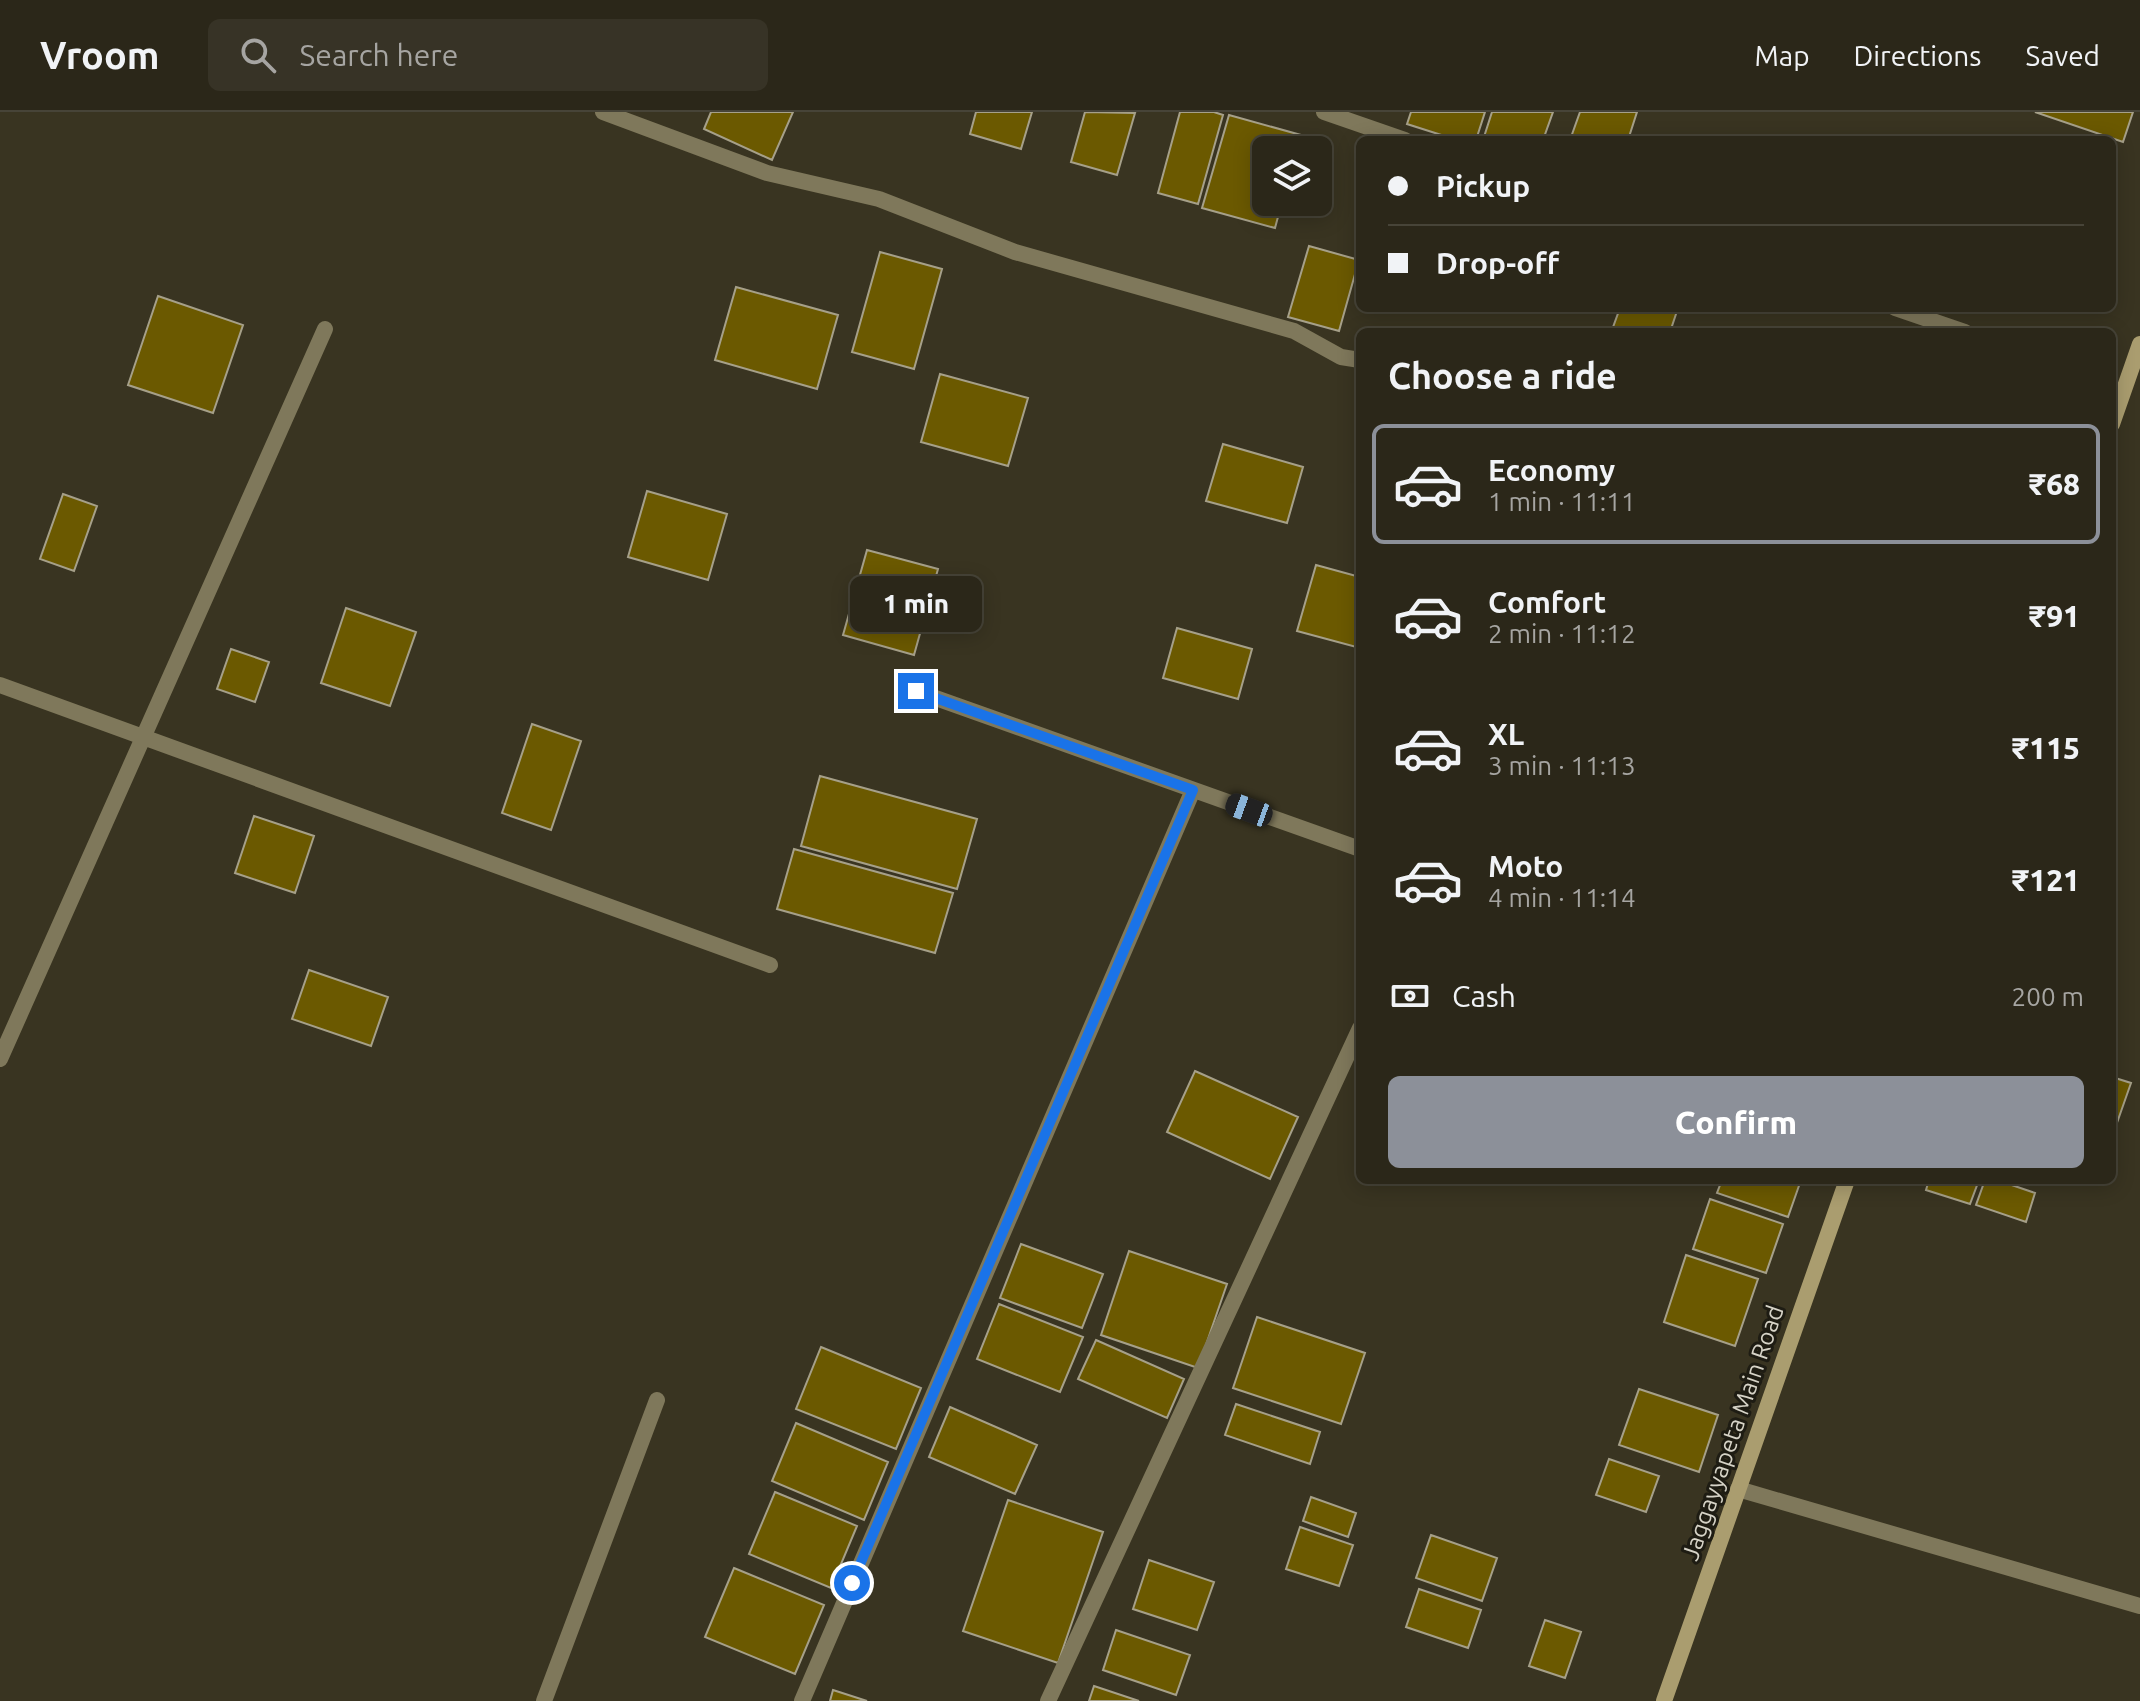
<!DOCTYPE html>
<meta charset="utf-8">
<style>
:root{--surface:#2b2719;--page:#373326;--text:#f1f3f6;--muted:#a6a5a2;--line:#474438;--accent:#8c9099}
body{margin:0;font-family:Ubuntu,sans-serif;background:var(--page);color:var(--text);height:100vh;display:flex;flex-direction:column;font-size:30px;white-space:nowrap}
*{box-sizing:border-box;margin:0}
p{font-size:26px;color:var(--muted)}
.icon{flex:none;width:44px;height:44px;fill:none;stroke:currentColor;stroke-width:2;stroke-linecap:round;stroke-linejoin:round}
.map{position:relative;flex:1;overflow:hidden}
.sheet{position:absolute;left:1356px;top:216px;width:760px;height:856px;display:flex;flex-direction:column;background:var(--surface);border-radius:12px;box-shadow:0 4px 20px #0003,0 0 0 2px var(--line)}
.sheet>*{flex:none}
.banner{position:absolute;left:1356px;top:24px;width:760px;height:176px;border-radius:12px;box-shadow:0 4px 20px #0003,0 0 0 2px var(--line);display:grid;align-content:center;height:176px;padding:0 32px;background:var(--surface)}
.tools{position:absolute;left:1252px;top:24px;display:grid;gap:16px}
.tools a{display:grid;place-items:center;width:80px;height:80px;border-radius:12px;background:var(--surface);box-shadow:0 4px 20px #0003,0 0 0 2px var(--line);font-size:40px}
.end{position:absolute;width:36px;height:36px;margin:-18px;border:10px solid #1a73e8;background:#fff;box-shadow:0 0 0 4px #fff}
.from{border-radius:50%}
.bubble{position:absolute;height:56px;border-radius:12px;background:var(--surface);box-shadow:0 4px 20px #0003,0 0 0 2px var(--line);font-size:26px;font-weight:800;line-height:56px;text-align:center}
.car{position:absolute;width:24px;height:48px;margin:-24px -12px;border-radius:10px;box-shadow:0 0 6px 2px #0007;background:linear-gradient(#222 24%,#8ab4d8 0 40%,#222 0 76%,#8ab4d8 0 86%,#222 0)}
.banner b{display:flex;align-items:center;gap:28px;height:76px;font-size:30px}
.banner b+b{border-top:2px solid var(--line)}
.banner i{width:20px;height:20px;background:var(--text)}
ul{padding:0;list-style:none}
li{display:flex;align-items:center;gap:24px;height:120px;margin:0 16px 12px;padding:0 16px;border:4px solid transparent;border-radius:12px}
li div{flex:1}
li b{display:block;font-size:30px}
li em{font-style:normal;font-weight:800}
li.current{border-color:var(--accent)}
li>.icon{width:72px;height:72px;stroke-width:1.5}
h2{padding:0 32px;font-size:36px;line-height:96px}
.pay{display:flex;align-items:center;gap:20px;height:88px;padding:0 32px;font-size:30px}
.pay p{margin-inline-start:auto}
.primary-button{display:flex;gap:16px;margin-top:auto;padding:16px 32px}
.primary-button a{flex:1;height:92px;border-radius:12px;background:var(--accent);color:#fff;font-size:32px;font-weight:800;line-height:92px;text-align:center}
header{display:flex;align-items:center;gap:48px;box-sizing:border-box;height:112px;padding:0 40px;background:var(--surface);border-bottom:2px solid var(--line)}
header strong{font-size:38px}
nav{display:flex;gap:44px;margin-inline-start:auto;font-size:28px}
.search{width:560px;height:72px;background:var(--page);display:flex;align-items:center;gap:20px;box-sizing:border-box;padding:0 28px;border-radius:12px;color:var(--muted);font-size:30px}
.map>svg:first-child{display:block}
</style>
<header>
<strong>Vroom</strong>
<div class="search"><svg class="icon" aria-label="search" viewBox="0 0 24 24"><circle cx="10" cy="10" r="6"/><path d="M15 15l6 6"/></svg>Search here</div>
<nav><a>Map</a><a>Directions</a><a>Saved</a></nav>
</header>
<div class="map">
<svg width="2140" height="1589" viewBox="0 0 2140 1589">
<rect width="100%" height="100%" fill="#393421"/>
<!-- building -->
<path fill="#6b5900" stroke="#a6a089" stroke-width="2" d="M711 0H793L772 48 704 17Z
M976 0H1032L1021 37 970 22Z
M1085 0 1135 1 1117 63 1071 50Z
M1180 0H1214L1223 3 1198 92 1158 81Z
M1411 0H1485L1476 28H1457L1407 12Z
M1492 0H1553L1543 28H1483Z
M1580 0H1637L1628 28H1570Z
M2035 0H2133L2123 30Z
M1229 3 1301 23 1297 38H1266V90H1282L1275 116 1202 96Z
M1309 134 1359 148 1339 219 1288 205Z
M880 140 942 157 914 257 852 240Z
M736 175 838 203 817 277 715 248Z
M158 184 243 213 213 301 128 273Z
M1620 196H1678L1670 220H1617L1612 218Z
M940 262 1028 286 1008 354 921 330Z
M1223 332 1303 355 1287 411 1206 389Z
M647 379 727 402 708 468 628 445Z
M63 382 97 394 74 459 40 447Z
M867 438 938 457 914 543 843 523Z
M1316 453 1360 465V536L1297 519Z
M346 496 416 520 390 594 321 571Z
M1177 516 1252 537 1238 587 1163 566Z
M231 537 269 550 255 590 217 577Z
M532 612 581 629 551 718 502 701Z
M820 664 977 707 957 777 801 734Z
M254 704 314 724 295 781 235 761Z
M794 737 953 781 935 841 777 797Z
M309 858 388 885 371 934 292 907Z
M1195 959 1298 1005 1270 1067 1167 1020Z
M2112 965 2131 971 2112 1025Z
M1722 1068H1801L1788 1105 1717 1081Z
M1929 1068H1979L1970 1092 1926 1078Z
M1985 1068H1997L2035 1081 2026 1110 1976 1093Z
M1710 1087 1783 1112 1766 1161 1693 1137Z
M1021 1132 1103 1162 1082 1216 1000 1186Z
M1129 1139 1227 1172 1198 1256 1101 1223Z
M1686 1143 1758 1167 1735 1234 1664 1210Z
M999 1192 1083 1225 1060 1280 977 1247Z
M1257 1205 1365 1241 1341 1312 1233 1276Z
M1096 1228 1184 1267 1167 1306 1078 1267Z
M821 1235 921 1276 896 1337 796 1297Z
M1639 1277 1718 1303 1699 1360 1619 1333Z
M1236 1292 1320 1320 1310 1352 1225 1323Z
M950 1295 1037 1333 1015 1382 929 1345Z
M796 1311 888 1350 864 1408 772 1369Z
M1609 1347 1659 1364 1646 1400 1596 1383Z
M775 1380 857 1414 831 1476 749 1442Z
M1311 1385 1356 1401 1348 1425 1303 1409Z
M1008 1388 1103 1420 1058 1551 963 1519Z
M1300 1415 1353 1433 1339 1474 1286 1457Z
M1431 1423 1497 1446 1482 1489 1416 1466Z
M1149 1448 1214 1470 1197 1518 1133 1497Z
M734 1456 824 1493 795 1562 705 1525Z
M1419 1477 1481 1498 1468 1536 1406 1515Z
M1545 1508 1581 1520 1565 1566 1529 1554Z
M1116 1518 1190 1543 1176 1583 1103 1558Z
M1094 1574 1139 1589H1089Z
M833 1578 867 1589H830Z"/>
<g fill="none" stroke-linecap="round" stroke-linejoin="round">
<!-- street -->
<path stroke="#7f785b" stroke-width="16" d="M603 0 767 61 879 87 1015 140 1294 219 1341 245 1360 248
M1324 0 1405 28
M1895 196 1965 220
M0 573 770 853
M916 579 1360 737
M0 947 325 217
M1738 1377 2140 1494
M544 1589 657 1288
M802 1589 1193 678
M1048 1589 1360 916"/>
<!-- secondary -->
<path stroke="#aa9d6f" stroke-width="16" d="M2112 312 2140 232
M1664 1589 1847 1068"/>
</g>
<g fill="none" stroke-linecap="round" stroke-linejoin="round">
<!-- route -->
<path stroke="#1a73e8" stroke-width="10" d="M852 1471 1193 678 916 579"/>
</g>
<g text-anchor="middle" stroke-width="6" stroke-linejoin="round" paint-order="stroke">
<!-- street labels -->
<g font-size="24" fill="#d6d3c7" stroke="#1e1c13">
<text transform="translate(1733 1321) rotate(-71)" y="8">Jaggayyapeta Main Road</text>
</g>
</g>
</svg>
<div class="tools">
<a><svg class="icon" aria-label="layers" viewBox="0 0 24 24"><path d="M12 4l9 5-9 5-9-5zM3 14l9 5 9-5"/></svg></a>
</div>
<i class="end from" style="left:852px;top:1471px"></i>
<i class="end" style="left:916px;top:579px"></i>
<div class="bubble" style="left:850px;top:464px;width:132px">1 min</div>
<i class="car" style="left:1249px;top:698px;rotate:290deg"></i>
<div class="banner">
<b><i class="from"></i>Pickup</b>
<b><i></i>Drop-off</b>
</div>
<section class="sheet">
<h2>Choose a ride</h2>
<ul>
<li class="current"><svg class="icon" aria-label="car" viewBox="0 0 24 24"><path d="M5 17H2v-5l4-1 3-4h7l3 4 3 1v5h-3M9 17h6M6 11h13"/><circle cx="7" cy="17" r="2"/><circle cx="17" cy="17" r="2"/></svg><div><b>Economy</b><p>1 min · 11:11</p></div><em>₹68</em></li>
<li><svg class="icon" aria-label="car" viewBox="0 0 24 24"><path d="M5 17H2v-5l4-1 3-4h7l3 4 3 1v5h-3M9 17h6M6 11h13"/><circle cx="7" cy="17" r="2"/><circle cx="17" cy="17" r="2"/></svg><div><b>Comfort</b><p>2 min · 11:12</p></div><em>₹91</em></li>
<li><svg class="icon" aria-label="car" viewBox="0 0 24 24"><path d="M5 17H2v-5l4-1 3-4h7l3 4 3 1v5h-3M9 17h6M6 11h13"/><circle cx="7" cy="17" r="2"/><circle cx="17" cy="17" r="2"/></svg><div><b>XL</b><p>3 min · 11:13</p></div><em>₹115</em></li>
<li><svg class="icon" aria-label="car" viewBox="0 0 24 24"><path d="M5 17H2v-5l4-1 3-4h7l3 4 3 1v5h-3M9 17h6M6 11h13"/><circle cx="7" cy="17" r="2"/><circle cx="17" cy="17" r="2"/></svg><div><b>Moto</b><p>4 min · 11:14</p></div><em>₹121</em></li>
</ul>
<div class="pay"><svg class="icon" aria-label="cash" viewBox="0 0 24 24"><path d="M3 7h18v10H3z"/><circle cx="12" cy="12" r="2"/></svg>Cash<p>200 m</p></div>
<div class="primary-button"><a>Confirm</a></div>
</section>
</div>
